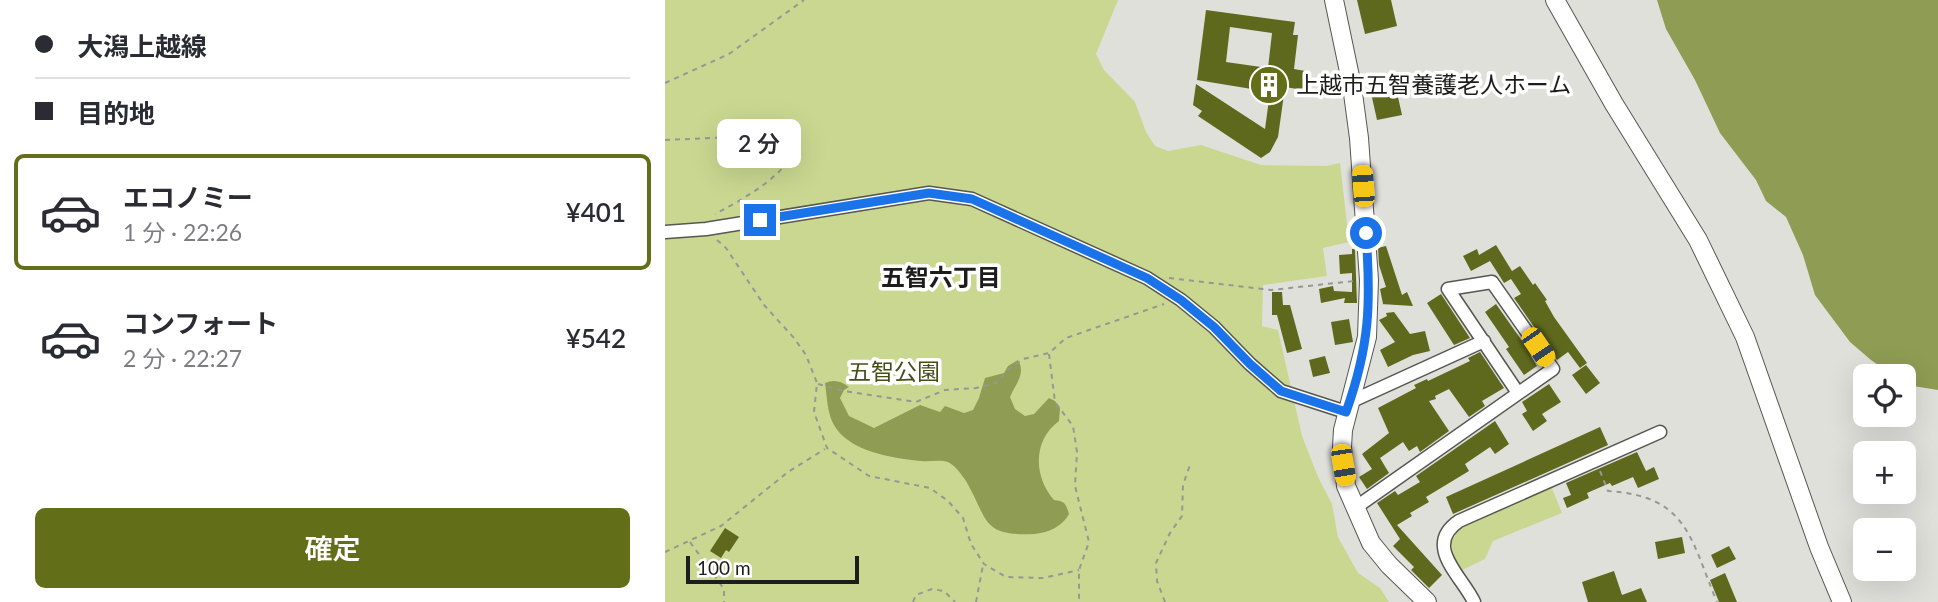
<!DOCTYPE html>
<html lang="ja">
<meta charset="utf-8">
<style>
:root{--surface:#fff;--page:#f2f2f3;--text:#2b2b33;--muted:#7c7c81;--line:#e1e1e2;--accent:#636f18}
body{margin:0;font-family:Lato,"Noto Sans JP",sans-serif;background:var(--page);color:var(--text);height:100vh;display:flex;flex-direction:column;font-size:26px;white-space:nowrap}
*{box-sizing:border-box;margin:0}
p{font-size:23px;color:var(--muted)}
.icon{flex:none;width:38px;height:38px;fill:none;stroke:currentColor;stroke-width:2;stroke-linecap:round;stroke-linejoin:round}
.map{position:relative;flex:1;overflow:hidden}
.panel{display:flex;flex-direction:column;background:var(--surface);width:665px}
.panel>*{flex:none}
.banner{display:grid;align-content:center;height:154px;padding:0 35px;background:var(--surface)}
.fabs{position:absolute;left:1188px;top:364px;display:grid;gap:14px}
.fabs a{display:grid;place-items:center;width:63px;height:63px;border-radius:10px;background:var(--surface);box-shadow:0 7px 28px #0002;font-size:35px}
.scale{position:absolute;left:21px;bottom:18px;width:173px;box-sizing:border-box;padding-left:7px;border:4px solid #1d1e1b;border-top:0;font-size:19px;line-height:24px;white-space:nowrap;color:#1d1e1b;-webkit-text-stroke:5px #fff;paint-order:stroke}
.end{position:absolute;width:32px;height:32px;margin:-16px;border:9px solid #1a73e8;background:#fff;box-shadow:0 0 0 4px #fff}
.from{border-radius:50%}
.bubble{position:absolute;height:49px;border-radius:10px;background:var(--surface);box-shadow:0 7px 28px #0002;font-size:23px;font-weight:600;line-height:49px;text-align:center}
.car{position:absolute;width:21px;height:42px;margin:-21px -10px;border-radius:9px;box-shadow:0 0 5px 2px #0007;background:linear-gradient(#f5c518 24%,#345 0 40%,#f5c518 0 76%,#345 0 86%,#f5c518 0)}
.banner b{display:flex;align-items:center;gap:24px;height:66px;font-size:26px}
.banner b+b{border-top:2px solid var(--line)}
.banner i{width:18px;height:18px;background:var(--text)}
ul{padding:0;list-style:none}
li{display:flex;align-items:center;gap:21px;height:116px;margin:0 14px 10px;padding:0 21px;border:4px solid transparent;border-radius:10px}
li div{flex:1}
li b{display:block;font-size:26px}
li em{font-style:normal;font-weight:600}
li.selected{border-color:var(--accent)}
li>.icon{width:63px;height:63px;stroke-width:1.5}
.primary-button{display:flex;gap:14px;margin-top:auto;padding:14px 35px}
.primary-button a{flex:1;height:80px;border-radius:10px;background:var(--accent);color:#fff;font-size:28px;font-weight:600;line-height:80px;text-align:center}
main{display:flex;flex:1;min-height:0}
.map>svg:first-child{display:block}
</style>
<main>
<section class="panel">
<div class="banner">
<b><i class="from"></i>大潟上越線</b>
<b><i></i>目的地</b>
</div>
<ul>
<li class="selected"><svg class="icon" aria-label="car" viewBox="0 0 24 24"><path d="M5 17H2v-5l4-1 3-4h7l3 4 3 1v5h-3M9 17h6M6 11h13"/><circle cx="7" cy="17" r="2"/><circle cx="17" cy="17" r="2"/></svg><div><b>エコノミー</b><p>1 分 · 22:26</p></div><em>¥401</em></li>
<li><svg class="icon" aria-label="car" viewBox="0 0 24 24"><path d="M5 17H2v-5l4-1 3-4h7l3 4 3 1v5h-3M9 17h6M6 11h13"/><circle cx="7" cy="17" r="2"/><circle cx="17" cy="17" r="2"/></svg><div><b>コンフォート</b><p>2 分 · 22:27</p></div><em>¥542</em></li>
</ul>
<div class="primary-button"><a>確定</a></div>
</section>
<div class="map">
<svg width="1273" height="602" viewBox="0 0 1273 602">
<rect width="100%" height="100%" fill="#dfe0da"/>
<!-- green -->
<path fill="#cad790" d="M0 0H453L431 54 439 70 470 102 481 132 490 146 503 151 536 145 596 165 661 166 675 163 684 242 658 248 662 276 598 285 597 326 613 330 637 436 653 477 667 504 673 537 693 573 715 588 724 602H0Z
M886 486 897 513 828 541 820 559 795 571 789 561 786 542 796 526Z"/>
<!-- water -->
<path fill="#8f9c53" d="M992 0H1273V390L1248 386 1239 381V376L1226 374 1206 360 1185 342 1150 295 1138 255 1121 217 1101 201 1091 180 1055 133 1030 80 1001 29Z
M353 360C361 374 351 383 345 397L350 409 360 416 369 414 384 398 390 401 395 408 394 421C368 440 368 476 389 500 400 501 401 504 404 514 398 526 383 533 369 534 316 536 324 521 301 481 296 474 291 466 283 462 275 459 265 462 256 461 228 458 184 452 169 425 162 413 162 396 160 383 169 379 176 381 184 387L179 390 175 398 184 416 209 428 255 405 275 412 280 406 299 413 308 410 314 398 320 378 339 373 343 366Z"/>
<!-- building -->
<path fill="#5f691e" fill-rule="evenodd" d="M692 0H726L732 26 700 34Z
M541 10 630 22 628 35H633L629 69 646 72 644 91 620 87 613 137 605 152 596 158 533 116 537 111 528 105 531 84 600 129 605 92 532 80ZM565 27 607 33 603 68 561 62Z
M731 88 737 115 712 120 706 93Z
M831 245 847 271 855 266 868 285 870 283 882 300 880 301 889 317 922 363 915 368 903 352 892 360 849 298 856 294 846 279 839 283 825 261 806 271 798 256 812 249 814 255Z
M721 246 737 295 742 292 748 306 716 304H718L715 289 721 287 714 265 713 248Z
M687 249H690L692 303H679L680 298 656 303 654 289 668 286 669 291 687 292V273L675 274 674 255 687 254Z
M607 292H617L618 305H625L637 349 622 353 612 315H607Z
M776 294 805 338 789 345 762 303Z
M831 304 867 355 866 356 872 366 859 375 841 349 844 347 820 312Z
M729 312 745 334 760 331 765 351 748 355 723 367 715 350 730 342 714 320 722 316 721 313Z
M684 319 688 342 670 345 666 322Z
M815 352 839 388 817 401 820 406 804 417 784 389 770 396 771 399 764 401 784 431 755 452 752 446 744 451 738 442 715 458 724 473 702 489 694 477 707 469 697 454 724 433 713 408 751 388 749 385 762 379 763 381 805 361 803 358Z
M660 356 665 373 648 377 644 360Z
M921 365 935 383 921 394 907 375Z
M884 384 896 402 877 414 882 421 868 431 857 414 862 411 857 402Z
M830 421 844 444 830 454 825 447 800 464 804 471 761 497 764 502 745 513 747 516 732 525 777 575 764 588 746 570 749 567 728 546 735 539 712 503 730 491 733 495 755 482 751 476Z
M935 427 943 445 788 514 781 497Z
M972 452 981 471 989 467 994 479 973 488 968 477 947 486 945 483 922 493 924 498 902 508 898 498 906 495 901 483Z
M60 528 74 537 64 552 61 550 56 558 45 551Z
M1017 537 1020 553 993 559 990 542Z
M1064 546 1071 559 1052 568 1046 555Z
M949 571 957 595 976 588 982 602H923L917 582Z
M1060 573 1072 602H1054L1045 580Z"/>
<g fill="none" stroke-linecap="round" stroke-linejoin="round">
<!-- street casing -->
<g stroke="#565752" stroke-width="15">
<path id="street" d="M0 232 41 229 264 193 307 199 482 278 516 300 549 327 585 364 616 391 681 412
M685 402 819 341
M690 508 888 369 827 282 783 289 853 393
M809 602C798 577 757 546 794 521L995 432"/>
</g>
<!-- secondary casing -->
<g stroke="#565752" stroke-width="20">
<path id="secondary" d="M669 0 687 86 694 138 704 280 702 337 678 430 677 447 681 486 706 543 724 565 762 602
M890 0 949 104 1033 240 1080 337 1154 547 1177 602"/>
</g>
<!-- path -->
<path stroke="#979893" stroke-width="2" stroke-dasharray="5 5" stroke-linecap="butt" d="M0 83 64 54 139 0
M0 140 116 135 128 143C132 171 71 203 50 214
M52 240 61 248 99 305 129 338 141 355 152 383 149 412 162 448 204 476 265 488 283 501 298 518 306 544 319 564 341 577 378 578 414 570
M504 278 606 290 689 281
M384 354 390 402 408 426 412 452 410 486 424 542 414 570V602
M153 384 179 391 251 402 280 390 311 388 331 383 343 370 358 359 384 353 401 338 499 304
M935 471 943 491C1023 496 1025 538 1052 602
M25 542 59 589V602
M0 552 56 526 123 472 160 449
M248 602 251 595 267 589 279 591 290 602
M311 602 318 565
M500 602 492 581 491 563 505 533 517 516 518 485 526 462"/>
<!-- street -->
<use href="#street" stroke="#fff" stroke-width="12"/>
<!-- secondary -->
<use href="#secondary" stroke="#fff" stroke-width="18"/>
</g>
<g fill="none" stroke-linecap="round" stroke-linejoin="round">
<!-- route -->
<path stroke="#1a73e8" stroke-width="9" d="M95 220 264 193 307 199 482 278 516 300 549 327 585 364 616 391 681 412C705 345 706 303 701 233"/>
</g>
<!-- icons -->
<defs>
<g id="building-disc" transform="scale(2.0125)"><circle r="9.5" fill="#636f18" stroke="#fff"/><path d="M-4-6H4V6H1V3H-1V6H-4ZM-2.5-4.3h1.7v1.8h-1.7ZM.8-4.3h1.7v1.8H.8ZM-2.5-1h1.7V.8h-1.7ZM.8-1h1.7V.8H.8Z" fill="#fff"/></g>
</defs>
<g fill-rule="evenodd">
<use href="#building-disc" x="604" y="85"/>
</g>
<g text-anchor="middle" stroke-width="7" stroke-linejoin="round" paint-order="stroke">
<!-- poi labels -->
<g font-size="23" fill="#1d1e1b" stroke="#fff" text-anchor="start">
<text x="631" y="93">上越市五智養護老人ホーム</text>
</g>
<!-- park labels -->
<g font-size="23" fill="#464e18" stroke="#fff">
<text x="229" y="380">五智公園</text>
</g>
<!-- neighbourhood labels -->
<g font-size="24" font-weight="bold" fill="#1d1e1b" stroke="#fff">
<text x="276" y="286">五智六丁目</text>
</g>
</g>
</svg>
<div class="fabs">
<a><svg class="icon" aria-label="locate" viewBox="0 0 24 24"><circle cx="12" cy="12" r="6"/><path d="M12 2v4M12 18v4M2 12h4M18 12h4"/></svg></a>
<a>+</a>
<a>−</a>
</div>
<div class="scale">100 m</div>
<i class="end from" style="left:701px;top:233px"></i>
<i class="end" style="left:95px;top:220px"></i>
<div class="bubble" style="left:52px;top:119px;width:84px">2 分</div>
<i class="car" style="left:698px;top:186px;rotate:356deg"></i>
<i class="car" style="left:873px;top:347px;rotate:146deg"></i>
<i class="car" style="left:678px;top:465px;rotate:171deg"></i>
</div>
</main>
